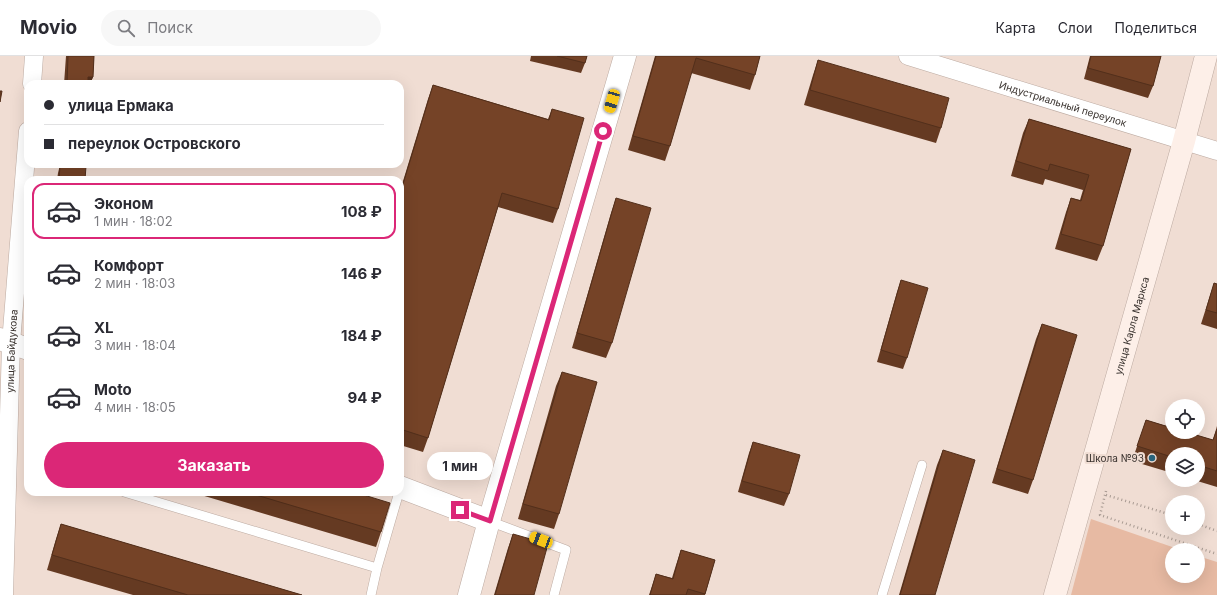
<!DOCTYPE html>
<html lang="ru">
<meta charset="utf-8">
<style>
:root{--surface:#fff;--page:#f7f7f7;--text:#2b2b33;--muted:#7c7c81;--line:#e1e1e2;--accent:#db2777}
body{margin:0;font-family:Inter,sans-serif;background:var(--page);color:var(--text);height:100vh;display:flex;flex-direction:column;font-size:15px;white-space:nowrap}
*{box-sizing:border-box;margin:0}
p{font-size:13px;color:var(--muted)}
.icon{flex:none;width:22px;height:22px;fill:none;stroke:currentColor;stroke-width:2;stroke-linecap:round;stroke-linejoin:round}
.map{position:relative;flex:1;overflow:hidden}
.side{position:absolute;left:24px;top:120px;width:380px;height:320px;display:flex;flex-direction:column;background:var(--surface);border-radius:12px;box-shadow:0 4px 16px #0002}
.side>*{flex:none}
.guide{position:absolute;left:24px;top:24px;width:380px;height:88px;border-radius:12px;box-shadow:0 4px 16px #0002;display:grid;align-content:center;height:88px;padding:0 20px;background:var(--surface)}
.buttons{position:absolute;left:1165px;top:343px;display:grid;gap:8px}
.buttons a{display:grid;place-items:center;width:40px;height:40px;border-radius:50%;background:var(--surface);box-shadow:0 4px 16px #0002;font-size:20px}
.end{position:absolute;width:18px;height:18px;margin:-9px;border:5px solid #db2777;background:#fff;box-shadow:0 0 0 2px #fff}
.from{border-radius:50%}
.bubble{position:absolute;height:28px;border-radius:14px;background:var(--surface);box-shadow:0 4px 16px #0002;font-size:13px;font-weight:700;line-height:28px;text-align:center}
.car{position:absolute;width:12px;height:24px;margin:-12px -6px;border-radius:5px;box-shadow:0 0 3px 1px #0007;background:linear-gradient(#f5c518 24%,#345 0 40%,#f5c518 0 76%,#345 0 86%,#f5c518 0)}
.guide b{display:flex;align-items:center;gap:14px;height:38px;font-size:15px}
.guide b+b{border-top:1px solid var(--line)}
.guide i{width:10px;height:10px;background:var(--text)}
ul{padding:7px 0 0;list-style:none}
li{display:flex;align-items:center;gap:12px;height:56px;margin:0 8px 6px;padding:0 12px;border:2px solid transparent;border-radius:12px}
li div{flex:1}
li b{display:block;font-size:15px}
li em{font-style:normal;font-weight:700}
li.on{border-color:var(--accent)}
li>.icon{width:36px;height:36px;stroke-width:1.5}
.action{display:flex;gap:8px;margin-top:auto;padding:8px 20px}
.action a{flex:1;height:46px;border-radius:24px;background:var(--accent);color:#fff;font-size:16px;font-weight:700;line-height:46px;text-align:center}
header{display:flex;align-items:center;gap:24px;box-sizing:border-box;height:56px;padding:0 20px;background:var(--surface);border-bottom:1px solid var(--line)}
header strong{font-size:19px}
nav{display:flex;gap:22px;margin-inline-start:auto;font-size:14px}
.search{width:280px;height:36px;background:var(--page);display:flex;align-items:center;gap:10px;box-sizing:border-box;padding:0 14px;border-radius:22px;color:var(--muted);font-size:15px}
.map>svg:first-child{display:block}
</style>
<header>
<strong>Movio</strong>
<div class="search"><svg class="icon" aria-label="search" viewBox="0 0 24 24"><circle cx="10" cy="10" r="6"/><path d="M15 15l6 6"/></svg>Поиск</div>
<nav><a>Карта</a><a>Слои</a><a>Поделиться</a></nav>
</header>
<div class="map">
<svg width="1217" height="539" viewBox="0 0 1217 539">
<rect width="100%" height="100%" fill="#f0ddd3"/>
<!-- green -->
<path fill="#e7baa3" d="M1091 463 1181 494H1172V520H1198V500L1217 506V539H1071Z"/>
<g fill="none" stroke-linecap="round" stroke-linejoin="round">
<!-- service casing -->
<g stroke="#bcaaa1" stroke-width="10">
<path id="service" d="M124 436 377 512 399 436
M489 465 566 494 554 539
M371 539 377 512
M882 539 922 409"/>
</g>
<!-- minor casing -->
<g stroke="#bcaaa1" stroke-width="19">
<g id="minor">
<path id="s1" d="M908 0 1217 95"/>
<path d="M32 28 34 0"/>
<path id="s2" d="M4 539 11 287 28 75"/>
</g>
</g>
<!-- tertiary casing -->
<g stroke="#bcaaa1" stroke-width="23">
<path id="tertiary" d="M0 283 28 293
M400 431 489 465
M469 539 489 465 625 0"/>
</g>
<!-- secondary casing -->
<g stroke="#bcaaa1" stroke-width="23">
<g id="secondary">
<path id="s3" d="M1055 539 1184 85 1206 0"/>
</g>
</g>
<!-- path -->
<path stroke="#a89a92" stroke-width="2.5" stroke-dasharray="1 3" stroke-linecap="butt" d="M1106 435 1100 459 1217 498
M1106 439 1172 459
M1198 468 1217 475"/>
<!-- service -->
<use href="#service" stroke="#fff" stroke-width="9"/>
<!-- minor -->
<use href="#minor" stroke="#fff" stroke-width="18"/>
<!-- tertiary -->
<use href="#tertiary" stroke="#fff" stroke-width="22"/>
<!-- secondary -->
<use href="#secondary" stroke="#fdefe8" stroke-width="22"/>
</g>
<!-- wall -->
<path fill="#653a22" d="M66 0H94L93 21 90 28H64Z
M531 0H587L585 7 581 17 530 5Z
M655 0H760L755 19 750 34 691 17 670 90 665 105 628 94Z
M1090 0H1161L1153 30 1148 42 1084 23Z
M818 4 941 72 936 87 804 49 813 19Z
M433 29 548 63 552 53 558 153 553 167 498 151 428 382 423 396 400 389V135L428 43Z
M1029 63 1131 93 1103 190 1097 205 1055 193 1066 156 1071 142 1080 144 1083 134 1045 123 1043 129 1011 120 1023 77Z
M60 109 85 124H57L58 117Z
M616 142 612 287 606 302 572 292 611 157Z
M901 224 907 302 903 313 877 306 897 236Z
M1214 227 1217 228V273L1201 268Z
M1042 268 1033 424 1028 438 992 427 1036 283Z
M562 316 559 458 554 473 518 463 556 330Z
M1146 364 1213 384 1217 370V431L1194 424H1198V398H1172V417L1132 405Z
M753 386 789 438 784 450 738 436 749 397Z
M943 394 935 539H899L937 409Z
M191 436H354L381 476 376 491Z
M61 468 302 539H133L47 514 56 483Z
M513 478 534 539H494L508 492Z
M681 494 715 504 705 539H649L656 518 672 522 676 509Z"/>
<!-- shaded-wall -->
<path fill="#522f1b" d="M88 21H93L90 28H85Z"/>
<!-- building -->
<path fill="#754327" stroke="#522f1b" d="M68 0H94L93 21H88V28H67Z
M557 0H587L585 7Z
M656 0H760L755 19 696 2 670 90 633 80Z
M1091 0H1161L1153 30 1088 12Z
M818 4 949 42 941 72 810 34Z
M433 29 549 64 552 53 584 62 558 153 502 137 428 382 400 373V138Z
M0 35H2L0 46Z
M1029 63 1131 93 1103 190 1061 178 1071 142 1081 145 1089 119 1050 108 1048 115 1016 105Z
M60 109 86 110 85 124H59Z
M616 142 651 152 612 287 577 277Z
M901 224 928 232 907 302 881 294Z
M1214 227 1217 228V257L1206 254Z
M1042 268 1077 279 1033 424 997 413Z
M562 316 597 326 559 458 523 448Z
M1146 364 1172 372V376H1186L1213 384 1217 373V415L1198 409V398H1172V401L1137 390Z
M753 386 800 399 789 438 742 425Z
M943 394 975 404 935 539H900Z
M246 436H354L390 447 381 476Z
M61 468 302 539H188L52 499Z
M513 478 548 488 534 539H495Z
M681 494 715 504 705 538 688 533 686 539H650L656 518 673 523Z"/>
<g fill="none" stroke-linecap="round" stroke-linejoin="round">
<!-- route -->
<path stroke="#db2777" stroke-width="5" d="M460 454 490 465 603 75"/>
</g>
<!-- markers -->
<circle fill="#29647c" stroke="#f0ddd3" stroke-width="1.5" cx="1152" cy="402" r="4"/>
<g text-anchor="middle" stroke-width="4" stroke-linejoin="round" paint-order="stroke">
<!-- street labels -->
<g font-size="10" fill="#39322e" stroke="#f0ddd3">
<text dy="4" stroke="none"><textPath href="#s1" startOffset="162">Индустриальный переулок</textPath></text>
<text dy="4" stroke="none"><textPath href="#s3" startOffset="280">улица Карла Маркса</textPath></text>
<text dy="4" stroke="none"><textPath href="#s2" startOffset="244">улица Байдукова</textPath></text>
</g>
<!-- poi labels -->
<g font-size="10" fill="#39322e" stroke="#f0ddd3" text-anchor="end">
<text x="1144" y="406">Школа №93</text>
</g>
</g>
</svg>
<div class="buttons">
<a><svg class="icon" aria-label="locate" viewBox="0 0 24 24"><circle cx="12" cy="12" r="6"/><path d="M12 2v4M12 18v4M2 12h4M18 12h4"/></svg></a>
<a><svg class="icon" aria-label="layers" viewBox="0 0 24 24"><path d="M12 4l9 5-9 5-9-5zM3 14l9 5 9-5"/></svg></a>
<a>+</a>
<a>−</a>
</div>
<i class="end from" style="left:603px;top:75px"></i>
<i class="end" style="left:460px;top:454px"></i>
<div class="bubble" style="left:427px;top:396px;width:66px">1 мин</div>
<i class="car" style="left:612px;top:45px;rotate:196deg"></i>
<i class="car" style="left:541px;top:484px;rotate:291deg"></i>
<div class="guide">
<b><i class="from"></i>улица Ермака</b>
<b><i></i>переулок Островского</b>
</div>
<section class="side">
<ul>
<li class="on"><svg class="icon" aria-label="car" viewBox="0 0 24 24"><path d="M5 17H2v-5l4-1 3-4h7l3 4 3 1v5h-3M9 17h6M6 11h13"/><circle cx="7" cy="17" r="2"/><circle cx="17" cy="17" r="2"/></svg><div><b>Эконом</b><p>1 мин · 18:02</p></div><em>108 ₽</em></li>
<li><svg class="icon" aria-label="car" viewBox="0 0 24 24"><path d="M5 17H2v-5l4-1 3-4h7l3 4 3 1v5h-3M9 17h6M6 11h13"/><circle cx="7" cy="17" r="2"/><circle cx="17" cy="17" r="2"/></svg><div><b>Комфорт</b><p>2 мин · 18:03</p></div><em>146 ₽</em></li>
<li><svg class="icon" aria-label="car" viewBox="0 0 24 24"><path d="M5 17H2v-5l4-1 3-4h7l3 4 3 1v5h-3M9 17h6M6 11h13"/><circle cx="7" cy="17" r="2"/><circle cx="17" cy="17" r="2"/></svg><div><b>XL</b><p>3 мин · 18:04</p></div><em>184 ₽</em></li>
<li><svg class="icon" aria-label="car" viewBox="0 0 24 24"><path d="M5 17H2v-5l4-1 3-4h7l3 4 3 1v5h-3M9 17h6M6 11h13"/><circle cx="7" cy="17" r="2"/><circle cx="17" cy="17" r="2"/></svg><div><b>Moto</b><p>4 мин · 18:05</p></div><em>94 ₽</em></li>
</ul>
<div class="action"><a>Заказать</a></div>
</section>
</div>
